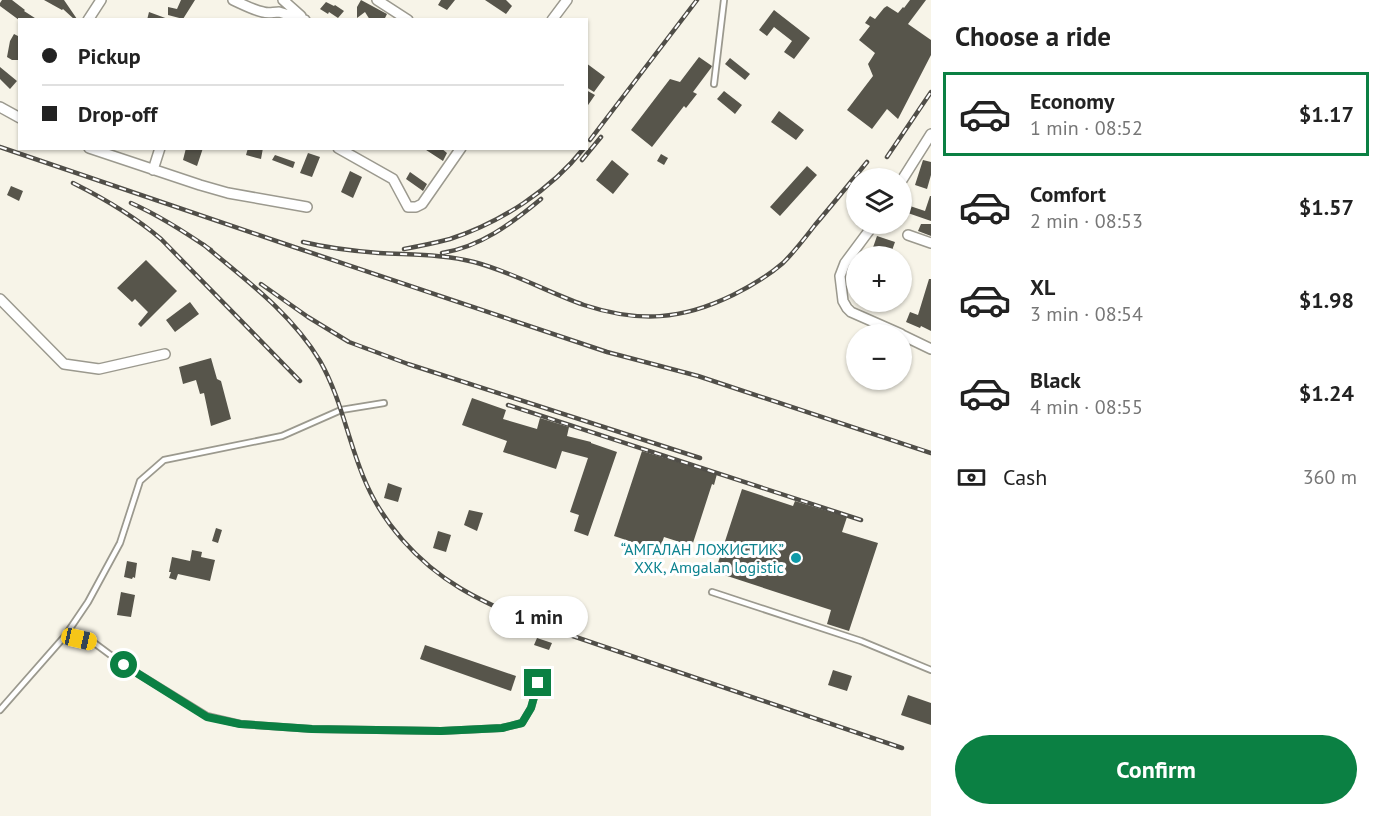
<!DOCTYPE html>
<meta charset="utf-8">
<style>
:root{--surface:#fff;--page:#f2f2f2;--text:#222;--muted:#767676;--line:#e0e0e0;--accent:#0b8043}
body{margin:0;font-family:"PT Sans",sans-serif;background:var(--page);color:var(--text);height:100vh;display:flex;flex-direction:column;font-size:22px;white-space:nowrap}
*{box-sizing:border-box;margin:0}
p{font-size:20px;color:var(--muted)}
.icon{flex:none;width:33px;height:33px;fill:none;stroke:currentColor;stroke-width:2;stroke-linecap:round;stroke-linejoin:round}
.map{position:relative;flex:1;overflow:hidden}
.sheet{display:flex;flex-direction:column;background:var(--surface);width:450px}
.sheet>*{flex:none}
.guide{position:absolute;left:18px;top:18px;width:570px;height:132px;border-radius:0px;box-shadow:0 2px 4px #0004;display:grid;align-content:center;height:132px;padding:0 24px;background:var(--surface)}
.tools{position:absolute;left:846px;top:168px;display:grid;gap:12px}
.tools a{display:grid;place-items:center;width:66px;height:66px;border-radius:50%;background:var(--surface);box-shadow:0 2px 4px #0004;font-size:30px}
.end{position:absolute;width:27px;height:27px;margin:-14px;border:8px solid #0b8043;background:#fff;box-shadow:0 0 0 3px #fff}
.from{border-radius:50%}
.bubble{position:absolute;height:42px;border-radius:21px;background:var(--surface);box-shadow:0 2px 4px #0004;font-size:20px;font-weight:800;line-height:42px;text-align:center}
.car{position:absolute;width:18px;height:36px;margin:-18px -9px;border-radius:8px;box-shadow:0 0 4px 2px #0007;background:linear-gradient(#f5c518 24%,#345 0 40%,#f5c518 0 76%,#345 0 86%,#f5c518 0)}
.guide b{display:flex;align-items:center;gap:21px;height:57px;font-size:22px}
.guide b+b{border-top:2px solid var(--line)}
.guide i{width:15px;height:15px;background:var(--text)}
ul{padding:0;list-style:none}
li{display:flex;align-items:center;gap:18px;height:84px;margin:0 12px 9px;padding:0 12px;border:3px solid transparent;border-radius:0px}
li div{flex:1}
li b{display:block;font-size:22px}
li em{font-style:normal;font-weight:800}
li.active{border-color:var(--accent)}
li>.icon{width:54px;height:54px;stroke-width:1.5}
h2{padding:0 24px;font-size:27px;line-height:72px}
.pay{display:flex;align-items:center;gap:15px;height:66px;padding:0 24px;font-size:22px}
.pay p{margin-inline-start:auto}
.action{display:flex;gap:12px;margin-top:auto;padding:12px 24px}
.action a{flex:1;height:69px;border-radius:36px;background:var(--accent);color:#fff;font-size:24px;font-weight:800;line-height:69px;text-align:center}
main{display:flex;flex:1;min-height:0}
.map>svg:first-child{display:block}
</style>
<main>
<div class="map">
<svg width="931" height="816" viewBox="0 0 931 816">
<rect width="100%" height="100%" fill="#f7f4e8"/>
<!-- building -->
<path fill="#57554b" d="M2 0H12L25 10 24 11 38 20H19L0 6V3Z
M44 0H64L77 19 75 20 63 9 62 10Z
M181 0H195L183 19 168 15V7L177 9Z
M361 0 387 14 384 20H370L365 12 357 18V7Z
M441 0H455L447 10 438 5Z
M485 0H506L512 6 506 14Z
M910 0H926L908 24 931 40V55L898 119 887 109 872 129 847 110 873 76 868 64 875 53 859 40 870 26 865 23 870 16 875 19 884 8 887 6 898 13 903 7 904 8Z
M326 2 334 6 335 5 344 11 338 18 329 12 328 14 320 9Z
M774 10 810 38 794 59 784 52 792 41 774 27 767 36 759 30Z
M149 12 168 19V20H147Z
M14 34 20 37V60H12L7 57 10 41Z
M699 57 712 66 711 68 693 92 697 94 686 108 684 106 652 147 631 130 670 79 680 82Z
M730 58 750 74 745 80 725 64Z
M586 63 605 77 594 92 586 87Z
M0 67 17 81 10 89 0 79Z
M586 90 595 95 586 108Z
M724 91 742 105 735 114 717 99Z
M779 111 804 130 796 140 771 122Z
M186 148H203L197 166 183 160Z
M248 148H263L261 159 246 155Z
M423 148H441L447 153 443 161Z
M308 153 320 157 312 177 300 173Z
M661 154 668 158 664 165 657 161Z
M275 155 295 162 293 168 272 160Z
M612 160 629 174 613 194 596 180Z
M923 160 931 162V175L927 189 915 185Z
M807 166 817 175 780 216 770 207Z
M350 171 362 177 353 198 341 192Z
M410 172 427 184 423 191 406 179Z
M11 186 23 191 19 201 7 195Z
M930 196H931V221L902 211 904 204 925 211Z
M921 224H931V236L918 231Z
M877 236 895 242 890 256H870Z
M146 260 177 291 141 327 138 324 148 312 135 299 132 302 117 288Z
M929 279H931V331L921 326 920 328 906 322 910 312 918 315Z
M190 302 199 314 175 332 166 320Z
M211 358 217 379 221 381 231 419 211 426 204 393 200 394 196 380 183 384 179 367Z
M472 398 506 410 503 419 537 429 540 418 569 427 567 436 591 442V443L617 452 588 536 574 531 579 515 570 512 588 458 562 451 556 469 503 452 507 441 462 425Z
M642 451 717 474 714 485 712 484 692 546 664 537 659 551 614 536Z
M388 483 402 488 398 502 384 498Z
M742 489 793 506 795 501 847 517 842 532 878 543 849 631 827 624 831 610 715 572Z
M469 510 483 513 477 531 464 525Z
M216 528 222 530 218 543 212 541Z
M438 531 451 535 446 552 433 548Z
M192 550 202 552 201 557 215 560 210 581 178 574 176 580 169 578 171 572H169L172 557 190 561Z
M127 561 137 563 135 578 133 577 132 579 124 577Z
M121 592 135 595 131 617 117 615Z
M537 638 552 643 549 650 534 645Z
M425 645 516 676 511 691 420 659Z
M833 670 852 676 847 691 828 685Z
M908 695 931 703V725L901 715Z"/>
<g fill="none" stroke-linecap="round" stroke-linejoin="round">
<!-- lane casing -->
<g stroke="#9b998e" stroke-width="8">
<path id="lane" d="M714 84 724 0
M712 592 861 641 931 670
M65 636 93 642 124 665 207 716 241 724 312 729 441 731 502 728 522 723 531 708 538 683
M0 710 65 636 88 602 120 543 140 481 164 460 282 436 341 410 384 403"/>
</g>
<!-- street casing -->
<g stroke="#9b998e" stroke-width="12">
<path id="street" d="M233 0C242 4 253 10 263 12 269 14 273 12 279 12L305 20
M283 0 301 16
M377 0 408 20
M88 20 101 0
M552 20 567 0
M0 107 20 118
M89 148 200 185 228 193 307 207
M338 148 393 179 408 207H416L422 204 461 148
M153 170 160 148
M902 180 931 134
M874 224 845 263 840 276 843 301 847 308 851 312 901 334
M908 235 931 243
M0 299 64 364 99 369 165 354
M902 335 931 349"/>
</g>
<!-- lane -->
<use href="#lane" stroke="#fff" stroke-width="4.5"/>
<!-- street -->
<use href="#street" stroke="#fff" stroke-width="9"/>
<!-- rail casing -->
<g stroke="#504e48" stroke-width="4.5">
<path id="rail" d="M590 140 697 0
M0 147 294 247 607 352 698 376 931 453
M887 157 931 92
M582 160 601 137
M73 183C105 199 134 216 161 239L300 381
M131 203C160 216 185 232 211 250
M303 242C328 248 353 251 379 253 411 255 443 254 474 262 512 272 547 292 584 305 639 323 682 320 733 295 751 286 768 276 783 263 795 251 805 238 815 225 833 204 850 183 867 162
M204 245C246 280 292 314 320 361 341 398 347 437 363 476 381 522 418 563 460 588 478 599 498 608 517 617L902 748
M404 249C420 246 435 243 450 239 500 223 551 190 584 148
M442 253C480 247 511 224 541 199
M261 284 308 317 349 342 408 364 700 458
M508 405 861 520"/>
</g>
<!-- rail -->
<use href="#rail" stroke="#fff" stroke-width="2" stroke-dasharray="7" stroke-linecap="butt"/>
</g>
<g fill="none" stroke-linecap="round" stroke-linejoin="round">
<!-- route -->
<path stroke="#0b8043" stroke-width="8" d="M124 665 207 717 240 724 312 729 441 731 502 728 522 723 531 708 538 683"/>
</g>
<!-- markers -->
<circle fill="#0f9aa8" stroke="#fff" stroke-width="2" cx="796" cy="558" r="6"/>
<g text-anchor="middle" stroke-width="6" stroke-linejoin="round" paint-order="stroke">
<!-- culture labels -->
<g font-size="16" fill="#0d838f" stroke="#fff" text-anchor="end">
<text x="784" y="555">“АМГАЛАН ЛОЖИСТИК”<tspan x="784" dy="18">ХХК, Amgalan logistic</tspan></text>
</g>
</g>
</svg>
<div class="tools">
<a><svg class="icon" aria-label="layers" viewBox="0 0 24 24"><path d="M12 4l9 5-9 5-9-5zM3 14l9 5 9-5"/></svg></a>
<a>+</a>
<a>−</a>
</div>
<i class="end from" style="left:124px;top:665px"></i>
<i class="end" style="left:538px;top:683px"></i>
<div class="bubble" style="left:489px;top:596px;width:99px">1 min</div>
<i class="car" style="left:79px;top:639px;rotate:103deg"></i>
<div class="guide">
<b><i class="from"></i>Pickup</b>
<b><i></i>Drop-off</b>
</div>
</div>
<section class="sheet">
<h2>Choose a ride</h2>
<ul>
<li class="active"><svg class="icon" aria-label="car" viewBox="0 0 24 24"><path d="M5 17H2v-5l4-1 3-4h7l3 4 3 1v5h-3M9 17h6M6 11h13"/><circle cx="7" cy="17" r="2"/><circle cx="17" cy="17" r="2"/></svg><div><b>Economy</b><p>1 min · 08:52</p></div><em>$1.17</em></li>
<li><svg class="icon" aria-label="car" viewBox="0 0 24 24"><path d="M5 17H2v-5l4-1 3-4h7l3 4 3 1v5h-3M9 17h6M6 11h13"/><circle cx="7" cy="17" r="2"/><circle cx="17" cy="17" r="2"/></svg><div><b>Comfort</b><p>2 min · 08:53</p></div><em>$1.57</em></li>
<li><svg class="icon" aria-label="car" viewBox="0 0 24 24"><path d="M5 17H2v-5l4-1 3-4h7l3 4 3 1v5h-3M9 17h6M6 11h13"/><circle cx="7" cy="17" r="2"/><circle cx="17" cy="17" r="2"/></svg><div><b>XL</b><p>3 min · 08:54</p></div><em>$1.98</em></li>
<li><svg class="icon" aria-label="car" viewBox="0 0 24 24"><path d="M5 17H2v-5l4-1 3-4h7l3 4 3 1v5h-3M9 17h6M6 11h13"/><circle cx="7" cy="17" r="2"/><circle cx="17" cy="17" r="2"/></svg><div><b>Black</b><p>4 min · 08:55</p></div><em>$1.24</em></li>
</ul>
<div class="pay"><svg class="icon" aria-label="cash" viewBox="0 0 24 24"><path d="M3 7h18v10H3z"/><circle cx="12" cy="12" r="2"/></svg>Cash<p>360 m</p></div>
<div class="action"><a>Confirm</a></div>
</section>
</main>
